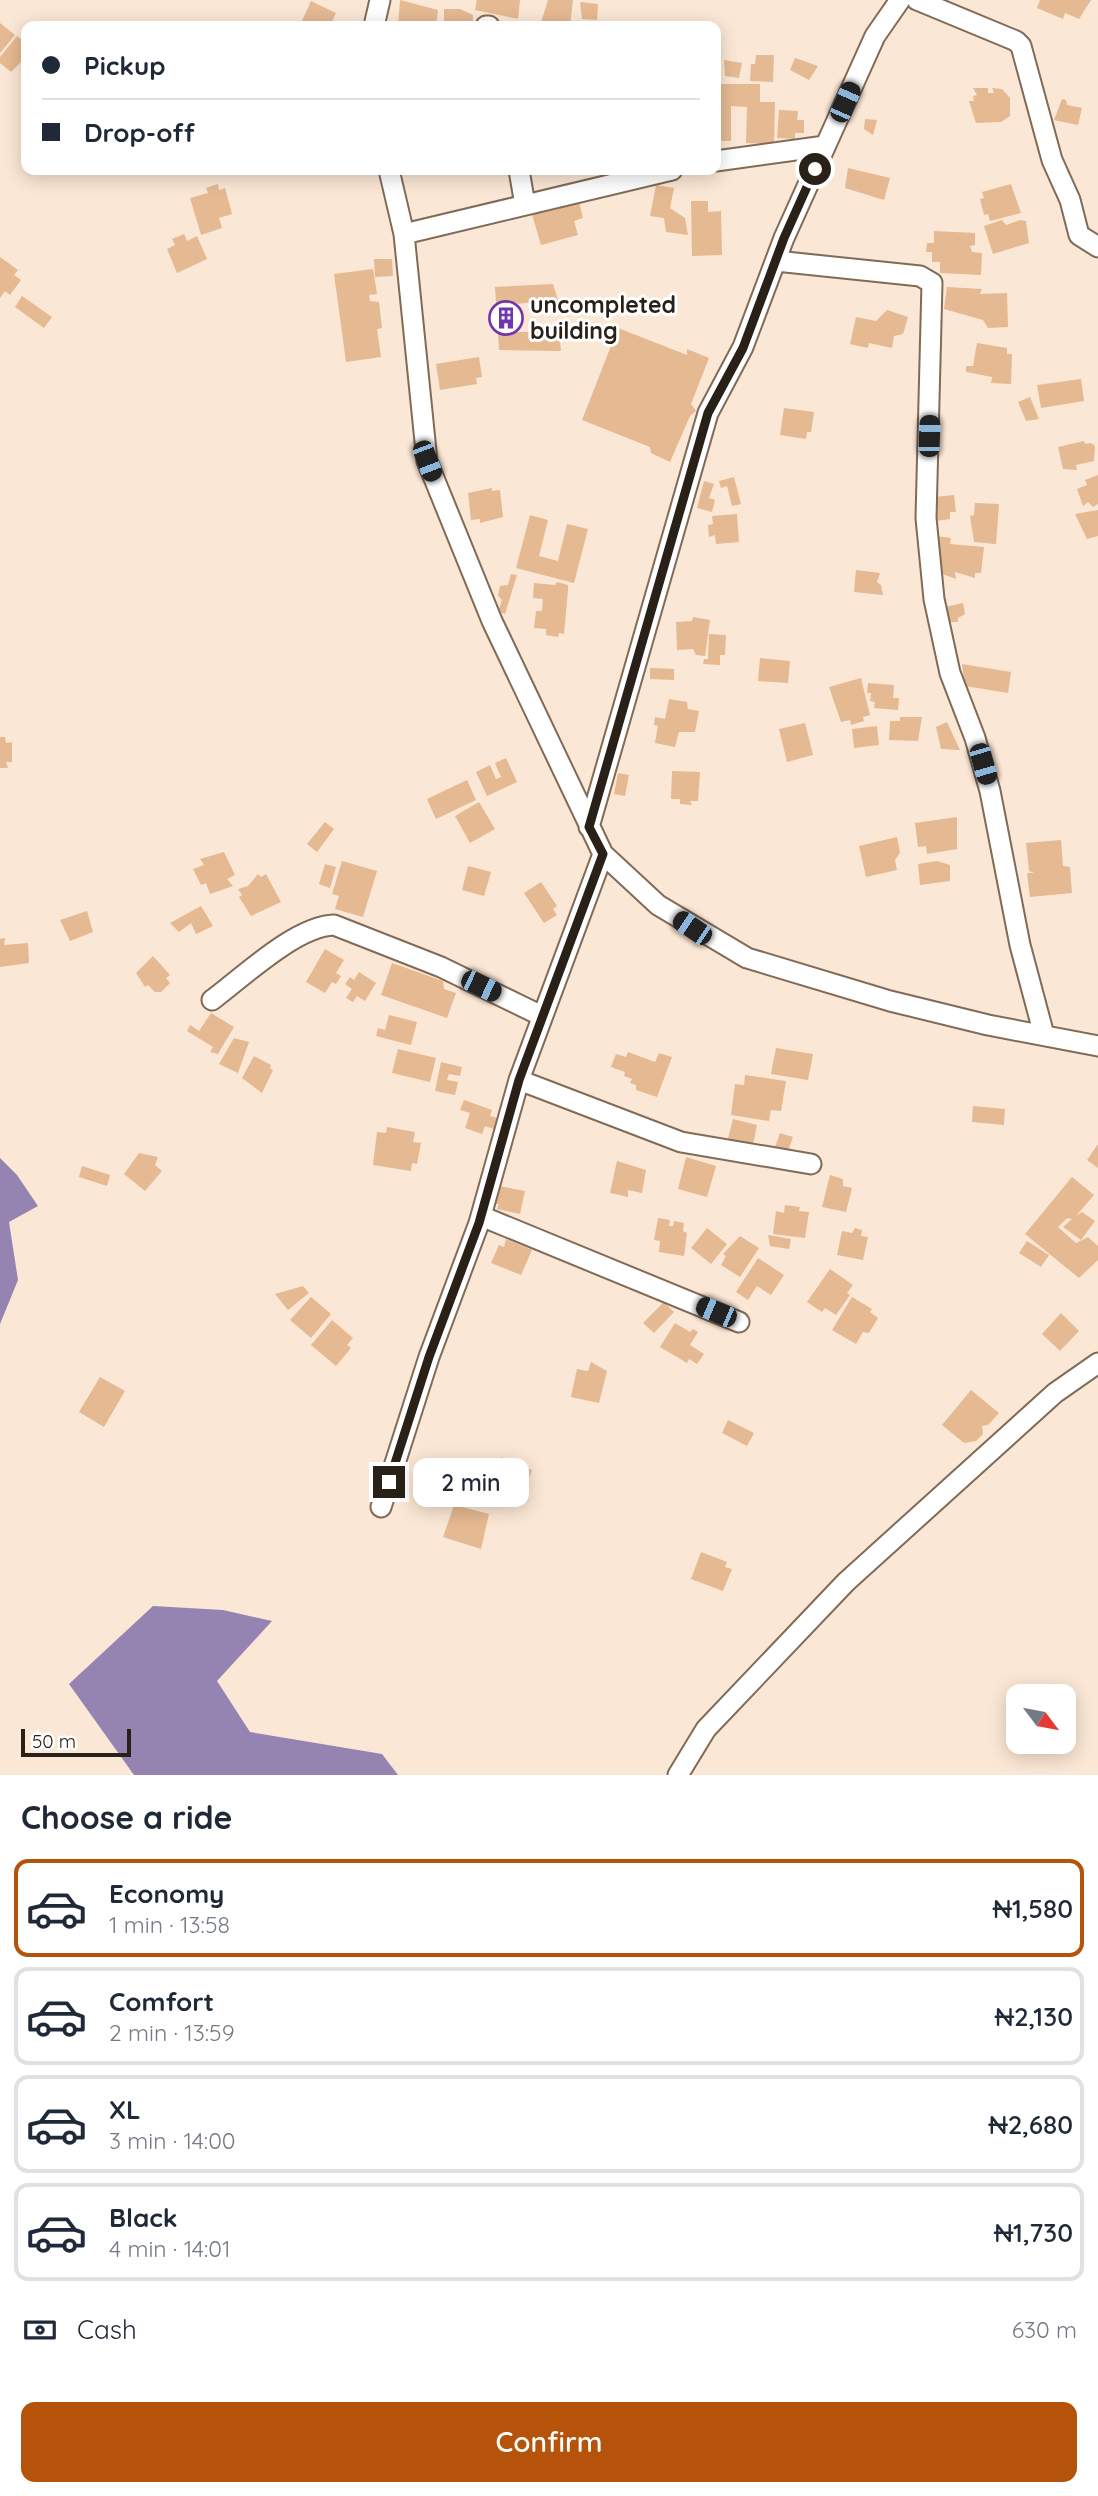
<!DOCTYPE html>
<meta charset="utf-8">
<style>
:root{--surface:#fff;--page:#f6f6f7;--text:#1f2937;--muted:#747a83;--line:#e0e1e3;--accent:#b45309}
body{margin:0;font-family:Quicksand,sans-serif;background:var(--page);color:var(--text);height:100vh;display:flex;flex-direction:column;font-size:26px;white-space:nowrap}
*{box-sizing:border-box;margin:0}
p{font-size:23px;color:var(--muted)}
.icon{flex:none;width:38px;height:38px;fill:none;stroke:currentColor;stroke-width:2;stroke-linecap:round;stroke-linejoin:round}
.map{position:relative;height:1775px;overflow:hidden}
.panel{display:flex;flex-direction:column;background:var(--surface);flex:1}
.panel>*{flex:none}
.top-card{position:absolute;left:21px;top:21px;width:700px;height:154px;border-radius:14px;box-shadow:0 4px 18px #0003;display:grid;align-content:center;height:154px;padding:0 21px;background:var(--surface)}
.needle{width:46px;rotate:122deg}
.tools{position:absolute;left:1006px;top:1684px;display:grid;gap:14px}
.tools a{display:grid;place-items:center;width:70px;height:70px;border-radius:14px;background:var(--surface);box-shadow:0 4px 18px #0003;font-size:35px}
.scale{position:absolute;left:21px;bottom:18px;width:110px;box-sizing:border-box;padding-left:7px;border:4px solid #292018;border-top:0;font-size:19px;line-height:24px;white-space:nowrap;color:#292018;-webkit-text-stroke:5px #fff;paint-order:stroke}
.end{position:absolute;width:32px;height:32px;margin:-16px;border:9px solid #292018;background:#fff;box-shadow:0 0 0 4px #fff}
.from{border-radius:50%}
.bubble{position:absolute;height:49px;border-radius:14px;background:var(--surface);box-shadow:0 4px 18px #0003;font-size:23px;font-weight:600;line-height:49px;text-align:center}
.car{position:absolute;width:21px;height:42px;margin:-21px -10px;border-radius:9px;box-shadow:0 0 5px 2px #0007;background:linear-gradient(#222 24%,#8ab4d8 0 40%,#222 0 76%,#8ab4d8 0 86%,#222 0)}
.top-card b{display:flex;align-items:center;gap:24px;height:66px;font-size:26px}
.top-card b+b{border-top:2px solid var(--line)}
.top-card i{width:18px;height:18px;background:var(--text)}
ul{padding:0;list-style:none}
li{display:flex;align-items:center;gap:21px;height:98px;margin:0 14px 10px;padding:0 7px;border:4px solid var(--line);border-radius:14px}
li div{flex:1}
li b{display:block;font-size:26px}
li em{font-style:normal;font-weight:600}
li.active{border-color:var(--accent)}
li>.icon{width:63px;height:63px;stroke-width:1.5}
h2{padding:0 21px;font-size:32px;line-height:84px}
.pay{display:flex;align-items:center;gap:18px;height:77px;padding:0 21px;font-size:26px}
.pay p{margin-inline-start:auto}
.cta{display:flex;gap:14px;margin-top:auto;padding:14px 21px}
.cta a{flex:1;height:80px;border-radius:14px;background:var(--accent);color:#fff;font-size:28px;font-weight:600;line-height:80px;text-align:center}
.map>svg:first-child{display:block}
</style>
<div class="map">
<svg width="1098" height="1775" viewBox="0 0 1098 1775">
<rect width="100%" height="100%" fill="#fbe7d5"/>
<!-- water -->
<path fill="#9583b2" d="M0 1158 17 1175 38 1206 9 1222 18 1280 0 1324Z
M153 1606 223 1610 272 1621 217 1681 250 1732 382 1754 398 1775H134L69 1684Z"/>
<!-- building -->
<path fill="#e5b992" d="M400 0 438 10 436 26H398Z
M477 0H520L518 19 475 10Z
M548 0H573L570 26H540Z
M1040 0H1091L1079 19 1065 13 1063 19 1037 8Z
M311 1 336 13 330 26H313L302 21Z
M580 2 598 4 597 20 582 19Z
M444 9H460L473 15V26H444Z
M0 23 15 35 0 53Z
M17 36 26 43V57L11 72 0 63V57Z
M756 55H774L773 82 750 81 751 64H755Z
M795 58 818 66 809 80 790 70Z
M724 60 742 63 739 78 725 76Z
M720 84H760V102H775L774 144 746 143 747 107 731 106V141H716V102H719Z
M973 88H988V93H994L992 88 1002 89 1010 98V116L1001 122 976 123 969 101H974L973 96 977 95Z
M1062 99 1066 100 1067 105 1082 108 1078 125 1054 120Z
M779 110 798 111 797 120H804V133H795V139L777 138Z
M865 119 877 120 873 135 864 129Z
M848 168 890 178 884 200 845 188Z
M218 184 219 190 225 188 232 214 219 218 222 228 201 235 190 198 208 193 206 188Z
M1011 184 1021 213 990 221 988 214 984 215 980 199 984 198 982 192Z
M656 185 674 188 670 208 685 218 688 235 666 232 664 218 650 216Z
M578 198 583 218 574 221 578 235 541 245 531 211Z
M691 201H708V212L721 211 722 255 692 256Z
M1002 220 1006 225 1020 220 1026 221 1029 243 993 254 984 226Z
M934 231 975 233V245L970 246 972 252 982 253 981 275 940 273V262H932V252H926L927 243H934Z
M184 234 187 241 197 236 207 259 177 273 167 249 175 245 172 239Z
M0 257 18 270 14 275 21 280 10 295 5 291 0 298Z
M374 259H392L393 276 375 277Z
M373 269 377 294 369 295 370 301 379 302 382 328 377 329 381 357 346 362 334 274Z
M553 284 558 300 515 304V332H559L561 351 499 350 495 287Z
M947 287 982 289 980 294 1007 293 1008 327 988 328 983 320 944 309Z
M22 296 52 317 44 328 15 307Z
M887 310 908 317 903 334 894 336 892 348 869 343 868 348 850 344 856 317 876 321Z
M618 328 687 355V349L709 358 691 404 696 411 690 416 670 462 651 453 650 447 582 420Z
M977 343 1007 348V354H1012L1011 384 991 383 992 377 966 372V366H973Z
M479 357 482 377 476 378 477 384 440 390 436 364Z
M1081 379 1084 401 1041 408 1037 385Z
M1030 397 1039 419 1026 421 1018 402Z
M784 408 814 412 811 432H807L806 439 780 435Z
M1084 441 1085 444 1091 443 1095 446 1094 461 1076 465 1077 470 1063 469 1058 447Z
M1098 475V504L1093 507 1088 502 1083 506 1077 489 1087 485 1085 480Z
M734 477 741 504 732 506 727 486 721 488 719 481Z
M704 481 714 484 709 498 715 500 712 512 697 508Z
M492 488V491L500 490 503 517 480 523V519L471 520 468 493Z
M954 495 956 512H950V519L936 521 934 497Z
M975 503 999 504 996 544 974 542 970 516 974 515Z
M1098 510V536L1087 539 1075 514Z
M737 514 739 542 716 544 715 535 709 537 708 525 713 524 712 516Z
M530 515 548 520 539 556 558 561 567 524 588 529 574 583 516 568Z
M936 536 951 538 950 544 984 547 981 573H975V578L955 572 956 579 937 572 939 547 935 546Z
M856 570 880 573 877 582 881 585 883 595 854 592Z
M511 574 517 575 505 614 498 612 502 600 498 596 500 586 508 585Z
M557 582 568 585V590L564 634 559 633 558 637 546 635V629L534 628 536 611H542L543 599 533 598 534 583 555 585Z
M963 603 965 614 958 618V622H943L940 608Z
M693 617 710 620 705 656 696 655 693 649 677 650 676 622 692 621Z
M709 634 726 635 725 655H720V665L703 664 704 659H708Z
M760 658 790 661 788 683 758 681Z
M962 664 1011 672 1008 693 965 686Z
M650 668 674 669V680L650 679Z
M861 678 870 715 863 717 864 721 851 725 850 720 841 722 829 687Z
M868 683 894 685 893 698H899L898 710 874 708 875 702 870 701 871 693H867Z
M669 699 687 702 688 709 699 711 695 732H679L675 747 655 743 658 726 654 725 655 717 665 719Z
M900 717H922L918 741 889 740 890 721H900Z
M947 722 960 750 941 749 936 727Z
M805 723 813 755 787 762 779 729Z
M877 726 879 745 854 748 852 729Z
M0 737H5L6 743 12 742V762H6L8 768H0Z
M506 758 517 782 487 796 476 772 490 765 496 779 501 777 495 763Z
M672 771 700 772 698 801H690L692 805 680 804V799H671Z
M618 773 629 775 625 796 614 794Z
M467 780 476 800 436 819 427 799Z
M479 802 495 829 470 843 455 816Z
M957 817V849L927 854 926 846 918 847 915 823Z
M325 822 334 829 317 852 307 844Z
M897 837 900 853 895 860 897 870 866 877 859 846Z
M1061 840 1063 866 1070 867 1072 893 1030 897 1027 873H1034L1029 871 1026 843Z
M224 852 235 875 227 879 233 886 210 894 206 883 201 885 193 869 204 865 200 859Z
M342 861 377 871 363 917 335 909 339 896 332 894Z
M937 861 950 865V881L920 885 918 864Z
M325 864 336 867 330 888 319 884Z
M468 866 491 872 484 896 462 890Z
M258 874 261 877 266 874 281 902 251 916 239 897 242 895 238 889 248 886Z
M541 882 557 906 553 909 557 915 544 923 524 893Z
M201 906 213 926 196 934 191 923 179 932 170 923Z
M87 911 93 932 70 941 60 920Z
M5 938 4 945 28 943 29 963 0 967V939Z
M325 949 344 960 336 973 341 976 336 984 332 982 325 993 306 982Z
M153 956 170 975 166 978 170 983 161 992H155L148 985 145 987 136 973Z
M392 963 443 981 444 989 456 993 447 1018 381 995Z
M359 972 376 983 365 1001 357 996 353 1002 346 998 352 989 345 984 350 977 354 980Z
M211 1013 234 1027 218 1054 210 1052 213 1047 187 1031 190 1025 199 1031Z
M389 1015 417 1022 411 1045 376 1036 378 1028 385 1030Z
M234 1038 249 1042 238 1073 219 1064Z
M776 1048 813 1054 808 1080 771 1074Z
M398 1049 436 1058 430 1082 392 1073Z
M628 1052 655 1062 659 1053 672 1057 657 1097 636 1090V1085L630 1083 632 1079 624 1076 625 1072 611 1067 616 1054 626 1057Z
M254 1056 271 1065 270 1068 273 1070 262 1093 242 1078Z
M441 1062 462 1067 460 1076 449 1074 447 1080 458 1082 455 1095 435 1091Z
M745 1075 786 1081 781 1111 771 1110 769 1121 731 1115 735 1084 744 1085Z
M464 1100 492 1110 490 1116 497 1118 494 1129 485 1126 482 1134 465 1128 470 1113 460 1110Z
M973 1106 1005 1109 1004 1125 972 1122Z
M733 1119 757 1125 753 1145 728 1139Z
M387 1127 415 1132 413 1142 421 1143 417 1164 412 1163 411 1171 373 1165 377 1132 386 1133Z
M780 1133 793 1137 788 1151 775 1147Z
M1098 1144V1168L1087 1160Z
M139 1153 158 1157 155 1165 162 1171 145 1191 124 1174Z
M686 1157 716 1166 707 1197 678 1189Z
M617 1161 646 1170 642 1193 628 1190V1197L610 1193Z
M82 1166 110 1175 107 1186 79 1177Z
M830 1175 843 1179V1186L852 1188 846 1212 822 1207Z
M1072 1177 1094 1195 1076 1216 1082 1212 1095 1221 1081 1240 1063 1227 1072 1219 1067 1218 1058 1227 1076 1243 1088 1237 1098 1246V1260L1079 1278 1025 1234Z
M499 1186 525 1191 520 1214 497 1209 499 1204H495Z
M785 1205 800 1207 799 1211 809 1212 805 1238 773 1234 776 1211 784 1213Z
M658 1218 670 1220 669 1226H673L674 1221 684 1223 683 1231 687 1233 684 1256 659 1252 660 1241 654 1240Z
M707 1228 727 1244 711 1264 691 1248Z
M855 1228 862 1230 861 1236 868 1237 863 1260 837 1255 842 1231 852 1233Z
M768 1235 791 1239 789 1249 770 1246Z
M740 1236 759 1248 740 1277 721 1265 726 1256 723 1254Z
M506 1239 532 1250 521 1275 491 1263 499 1245 504 1247Z
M1027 1241 1049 1255 1041 1267 1019 1253Z
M758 1258 784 1275 771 1295 757 1286 748 1300 736 1292Z
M830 1269 853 1285 847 1293 850 1295 836 1315 825 1308 822 1312 807 1302Z
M303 1286 309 1293 288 1310 275 1294Z
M311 1297 331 1314 311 1338 290 1320Z
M852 1297 872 1309 870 1312 878 1318 869 1333 863 1332 856 1344 832 1330Z
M664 1302 674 1312 654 1333 643 1323Z
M1061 1313 1079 1331 1060 1351 1042 1334Z
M332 1320 353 1338 347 1345 351 1348 336 1366 311 1345Z
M675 1323 690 1332 693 1329 698 1332 690 1345 704 1354 697 1364 689 1359 687 1363 660 1347Z
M591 1362 607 1371 599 1403 571 1397 577 1369 588 1371Z
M100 1377 125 1391 104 1427 79 1412Z
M971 1390 999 1413 988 1425 982 1426 983 1434 976 1441 964 1443 942 1425Z
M728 1420 754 1433 747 1446 722 1433Z
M501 1457 532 1470 523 1494 491 1481Z
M454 1505 489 1514 481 1549 443 1537Z
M701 1552 727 1562 725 1567 732 1569 723 1591 691 1579Z"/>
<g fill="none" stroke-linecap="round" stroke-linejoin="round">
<!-- minor casing -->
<g stroke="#816b57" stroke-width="23">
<path id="minor" d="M917 0 1016 41 1021 46 1052 160 1070 200 1079 235 1098 247
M374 26 380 0
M486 26H489
M716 161 825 146
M389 170 404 234 427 461 492 621 603 854 658 905 747 958 890 1001 988 1025 1098 1046
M519 170 525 205
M404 234 672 170
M776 261 920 276 932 283 926 518 934 599 950 673 975 738 990 791 1020 945 1044 1035
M589 827 708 413 743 347 784 238 875 36 900 0
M212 1000C243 977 296 926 334 925L441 967 542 1016
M519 1080 681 1142 811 1164
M481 1216 739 1322
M381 1507 429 1357 479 1223 519 1080 603 854
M678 1775 706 1729 846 1582 1055 1393 1098 1363"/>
</g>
<!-- minor -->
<use href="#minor" stroke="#fff" stroke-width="19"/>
</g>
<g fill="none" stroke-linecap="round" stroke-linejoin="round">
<!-- route -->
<path stroke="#292018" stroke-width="9" d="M389 1482 429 1357 479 1223 519 1080 603 854 589 827 708 413 743 348 784 238 815 169"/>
</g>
<!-- icons -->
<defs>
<g id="building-ring" transform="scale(1.75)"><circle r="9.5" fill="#fff" stroke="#6f36ad" stroke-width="1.5"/><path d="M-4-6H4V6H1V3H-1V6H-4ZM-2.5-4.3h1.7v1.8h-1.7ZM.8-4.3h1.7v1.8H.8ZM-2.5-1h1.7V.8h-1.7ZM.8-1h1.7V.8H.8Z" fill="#6f36ad"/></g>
</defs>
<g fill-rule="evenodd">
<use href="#building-ring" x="506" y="318"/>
</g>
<g text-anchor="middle" stroke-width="6" stroke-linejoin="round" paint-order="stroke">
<!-- poi labels -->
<g font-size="23" font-weight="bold" fill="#292018" stroke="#fff" text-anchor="start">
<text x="530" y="313">uncompleted<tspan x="530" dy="26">building</tspan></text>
</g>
</g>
</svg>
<div class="tools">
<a><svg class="needle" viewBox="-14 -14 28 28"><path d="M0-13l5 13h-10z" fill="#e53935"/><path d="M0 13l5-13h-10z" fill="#747a83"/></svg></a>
</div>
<div class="scale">50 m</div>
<i class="end from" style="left:815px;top:169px"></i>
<i class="end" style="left:389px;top:1482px"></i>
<div class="bubble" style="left:413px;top:1458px;width:116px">2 min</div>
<i class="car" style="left:845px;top:102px;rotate:24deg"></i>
<i class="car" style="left:929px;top:436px;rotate:2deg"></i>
<i class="car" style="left:427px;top:461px;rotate:159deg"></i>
<i class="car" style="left:983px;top:764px;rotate:164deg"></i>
<i class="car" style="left:692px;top:928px;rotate:304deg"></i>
<i class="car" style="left:481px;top:986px;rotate:116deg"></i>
<i class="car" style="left:716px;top:1312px;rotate:293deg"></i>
<div class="top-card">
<b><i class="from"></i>Pickup</b>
<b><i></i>Drop-off</b>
</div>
</div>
<section class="panel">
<h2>Choose a ride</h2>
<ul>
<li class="active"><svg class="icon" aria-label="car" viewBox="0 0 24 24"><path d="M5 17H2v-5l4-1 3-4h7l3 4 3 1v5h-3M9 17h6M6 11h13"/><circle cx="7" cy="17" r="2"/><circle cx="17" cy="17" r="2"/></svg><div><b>Economy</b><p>1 min · 13:58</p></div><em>₦1,580</em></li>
<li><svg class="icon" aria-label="car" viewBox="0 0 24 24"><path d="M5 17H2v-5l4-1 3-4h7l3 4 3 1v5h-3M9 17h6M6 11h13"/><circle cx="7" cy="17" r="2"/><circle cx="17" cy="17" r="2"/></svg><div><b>Comfort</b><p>2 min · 13:59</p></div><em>₦2,130</em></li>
<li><svg class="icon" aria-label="car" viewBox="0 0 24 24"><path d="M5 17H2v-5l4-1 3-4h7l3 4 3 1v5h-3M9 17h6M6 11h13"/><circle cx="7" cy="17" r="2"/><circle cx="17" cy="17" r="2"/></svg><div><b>XL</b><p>3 min · 14:00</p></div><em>₦2,680</em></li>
<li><svg class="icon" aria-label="car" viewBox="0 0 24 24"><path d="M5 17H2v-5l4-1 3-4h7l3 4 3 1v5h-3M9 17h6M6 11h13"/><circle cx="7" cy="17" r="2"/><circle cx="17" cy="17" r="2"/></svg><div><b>Black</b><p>4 min · 14:01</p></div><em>₦1,730</em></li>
</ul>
<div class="pay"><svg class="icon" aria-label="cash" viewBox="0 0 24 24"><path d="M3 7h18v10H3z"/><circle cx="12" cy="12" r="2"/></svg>Cash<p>630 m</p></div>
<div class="cta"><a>Confirm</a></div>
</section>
